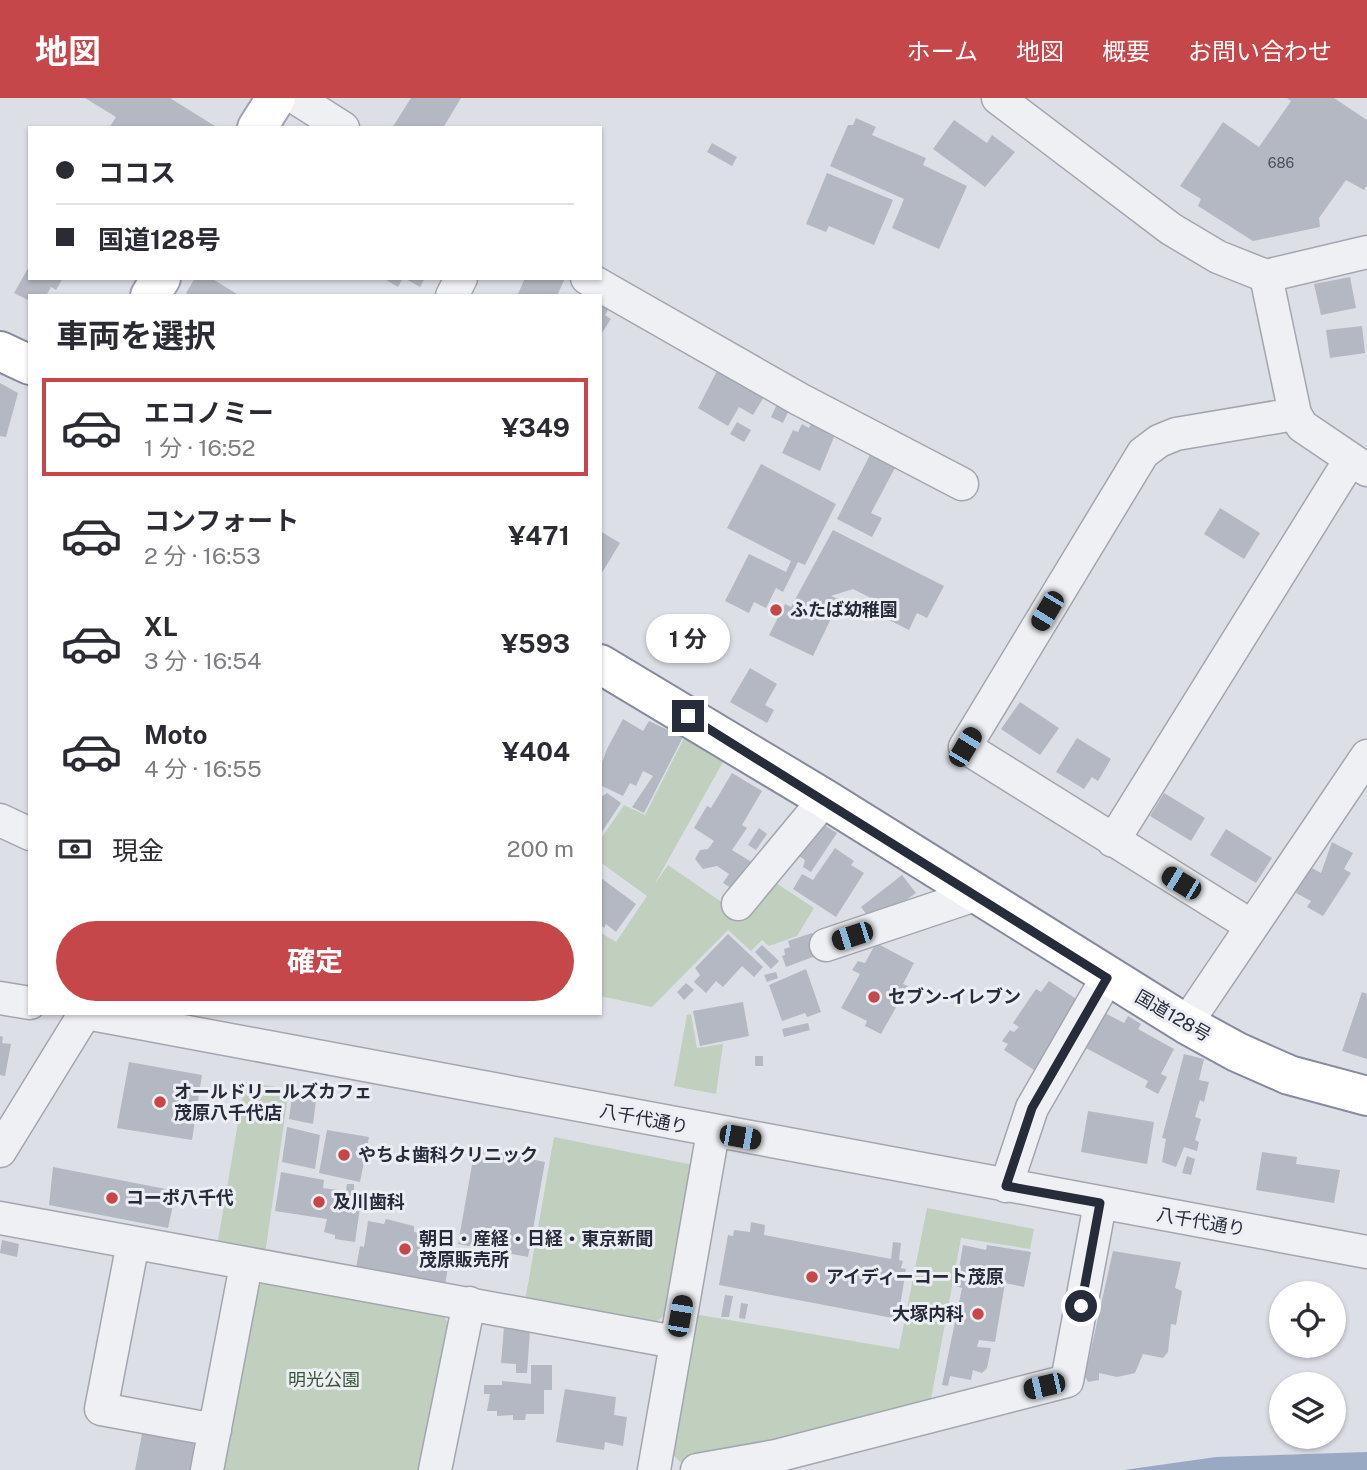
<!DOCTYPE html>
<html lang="ja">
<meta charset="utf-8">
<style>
:root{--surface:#fff;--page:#f2f2f3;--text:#2b2b33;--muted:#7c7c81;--line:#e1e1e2;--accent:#c6474a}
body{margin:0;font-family:"Public Sans","Noto Sans JP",sans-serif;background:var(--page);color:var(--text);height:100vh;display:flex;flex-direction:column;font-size:26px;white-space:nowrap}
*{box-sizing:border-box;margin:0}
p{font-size:23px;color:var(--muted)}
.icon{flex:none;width:38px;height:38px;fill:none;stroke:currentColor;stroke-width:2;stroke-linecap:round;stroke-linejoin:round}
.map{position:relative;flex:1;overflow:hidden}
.side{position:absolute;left:28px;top:196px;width:574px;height:721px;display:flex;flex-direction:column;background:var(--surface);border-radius:0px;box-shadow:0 2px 5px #0004}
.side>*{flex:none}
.top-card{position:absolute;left:28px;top:28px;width:574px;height:154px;border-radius:0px;box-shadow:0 2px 5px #0004;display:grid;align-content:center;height:154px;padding:0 28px;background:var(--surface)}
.tools{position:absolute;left:1269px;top:1183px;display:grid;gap:14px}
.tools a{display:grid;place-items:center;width:77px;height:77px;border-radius:50%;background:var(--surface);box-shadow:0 2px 5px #0004;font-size:35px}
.end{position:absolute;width:32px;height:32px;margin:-16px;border:9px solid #272c3b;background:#fff;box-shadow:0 0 0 4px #fff}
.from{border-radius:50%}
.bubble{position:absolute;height:49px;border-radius:24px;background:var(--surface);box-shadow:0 2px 5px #0004;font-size:23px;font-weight:700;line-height:49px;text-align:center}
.car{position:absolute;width:21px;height:42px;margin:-21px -10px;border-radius:9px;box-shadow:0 0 5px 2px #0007;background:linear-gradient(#222 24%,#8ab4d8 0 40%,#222 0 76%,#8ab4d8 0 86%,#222 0)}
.top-card b{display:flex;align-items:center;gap:24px;height:66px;font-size:26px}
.top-card b+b{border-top:2px solid var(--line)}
.top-card i{width:18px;height:18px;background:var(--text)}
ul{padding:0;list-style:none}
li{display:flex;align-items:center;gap:21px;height:98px;margin:0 14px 10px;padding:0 14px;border:4px solid transparent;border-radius:0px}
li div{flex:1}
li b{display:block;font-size:26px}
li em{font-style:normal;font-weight:700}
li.selected{border-color:var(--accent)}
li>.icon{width:63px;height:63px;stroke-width:1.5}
h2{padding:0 28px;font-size:32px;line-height:84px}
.pay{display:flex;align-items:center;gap:18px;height:77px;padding:0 28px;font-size:26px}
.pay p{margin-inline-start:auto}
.primary-button{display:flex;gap:14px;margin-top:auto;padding:14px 28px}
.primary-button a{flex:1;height:80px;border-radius:42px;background:var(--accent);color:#fff;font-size:28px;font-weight:700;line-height:80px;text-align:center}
header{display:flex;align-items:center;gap:42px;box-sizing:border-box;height:98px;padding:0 35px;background:var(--accent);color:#fff}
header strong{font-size:33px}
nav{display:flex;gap:38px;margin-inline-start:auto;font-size:24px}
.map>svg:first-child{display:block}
</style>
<header>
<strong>地図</strong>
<nav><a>ホーム</a><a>地図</a><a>概要</a><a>お問い合わせ</a></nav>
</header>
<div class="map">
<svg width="1367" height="1372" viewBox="0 0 1367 1372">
<rect width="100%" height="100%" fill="#dddfe6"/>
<!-- green -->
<path fill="#c0cfbe" d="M684 640 723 664 654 787 668 767 736 814 770 781 814 810 797 838 769 848 762 842 751 853 728 832 652 909 600 898V834L616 844 647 798 600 764V742L624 707 645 717Z
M691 916 697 950 723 946 716 996 674 988 687 917Z
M245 984 289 991 265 1156 217 1148Z
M554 1039 694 1067 669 1214 652 1227 525 1203Z
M927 1110 1034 1131 1030 1151 961 1140 930 1306 780 1347 680 1364 669 1352 694 1216 899 1251Z
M269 1181 440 1212 451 1230 424 1372H216L249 1194Z"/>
<!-- water -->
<path fill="#99a9c4" d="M1367 1354V1372H1124L1216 1359Z"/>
<!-- building -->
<path fill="#b4b8c2" d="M85 0H170L218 30H109L116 19Z
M411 0H461L443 30H392Z
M1287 0H1334L1367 22V87L1364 92 1346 82 1319 120 1320 129 1253 143 1198 108 1201 101 1180 88 1223 24 1259 49 1291 3Z
M856 20 876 29 872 37 926 60 923 67 967 88 939 151 892 130 904 101 830 68 848 27H853Z
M954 22 987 45 992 37 1015 54 985 89 933 51Z
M712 45 737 59 732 68 707 54Z
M827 75 893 102 874 147 829 128 826 134 806 126Z
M30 167V180H63L56 192 51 189 46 198H30V203L14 195Z
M1350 179 1356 210 1321 217 1314 186Z
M195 180H211L240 198H191L186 195Z
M383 180H403L398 189Z
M404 180H425L420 189Z
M525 180H565L557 198H517Z
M600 200 611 207 605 217 611 221 600 238Z
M1362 228 1365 255 1330 260 1326 232Z
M719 269 765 297 753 317 739 309 728 328 698 310Z
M0 285 18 295 6 339 0 338Z
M778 304 790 310 783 325 771 319Z
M812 323 827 330V335L834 339 820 373 782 355 793 332 798 334 802 326 809 330Z
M737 324 751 332 744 344 730 336Z
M871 355 896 368 871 415 882 420 872 439 837 421Z
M761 366 836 406 805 467 798 464 783 494 776 490 766 510 754 504 749 515 725 503 749 456 786 474 791 463 727 430Z
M1220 410 1260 435 1244 461 1204 436Z
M833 432 944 488 927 520 917 515 909 532 887 521 893 511 853 491 831 498 840 502 813 558 769 537 785 506 791 509Z
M600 433 620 445 600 478Z
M750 570 777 586 765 607 774 612 767 625 730 604Z
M1020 604 1059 630 1040 657 1001 631Z
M623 621 643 633 649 623 683 639 644 715 632 709 653 678 643 673 636 688 630 685 623 698 600 687V670L607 651Z
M1077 640 1111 661 1098 683 1092 679 1084 691 1056 674Z
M732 675 762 693 742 727 747 730 732 752 755 766 739 795 723 785 729 776 717 768 703 771 695 761 700 752 708 751 714 743 694 730 707 708 711 710Z
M607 695 621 705 600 737V700Z
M1164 695 1205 720 1191 743 1150 718Z
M818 723 837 735 811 774 803 769 805 762 793 754Z
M759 730 767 736 756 752 748 747Z
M1226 731 1272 760 1256 785 1210 757Z
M1332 744 1353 755 1344 771 1351 775 1323 818 1307 809 1311 803 1296 795 1310 769 1321 775Z
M835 750 854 763 851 767 864 775 836 819 793 791 802 776 813 782Z
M902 777 916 795 885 817 870 821 861 809Z
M601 780 636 806 616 834 606 826 604 830 600 827Z
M812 835 821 856 786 869 782 858 785 857 784 851 790 849 788 843Z
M728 836 763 869 754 879 742 868 723 889 716 883 706 895 694 884 700 877 695 870Z
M876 845 914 865 903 886 908 888 881 936 865 928 867 923 841 910 860 876 852 872 858 863 865 865Z
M762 847 779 863 771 871 755 854Z
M806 871 821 914 807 919 805 915 782 923 769 887Z
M776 874 778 880 767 884 764 877Z
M1049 883 1081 904 1034 972 1004 952 1008 946 1002 943 1010 932 1014 934 1019 929 1013 925 1036 891 1041 894Z
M686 885 694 892 684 902 677 894Z
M1362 894 1367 896V961L1342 953Z
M743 904 749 938 700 948 693 913Z
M1103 914 1124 925 1128 918 1141 926 1138 931 1174 951 1161 976 1167 979 1158 996 1145 989 1148 983 1084 949Z
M808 925 810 932 784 939 782 931Z
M0 938 3 939 2 945 11 946 5 978 0 977Z
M1184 956 1204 961 1199 982 1209 984 1204 1004 1200 1002 1195 1019 1201 1021 1195 1042 1199 1044 1197 1053 1184 1049 1176 1069 1162 1064 1166 1041 1162 1040Z
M755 958H763V968H755Z
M129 964 202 977 192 1042 117 1030Z
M292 998 316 1003 313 1026 289 1021Z
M1088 1013 1154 1024 1147 1066 1081 1054Z
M287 1029 320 1037 315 1071 282 1064Z
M327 1032 369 1039 360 1084 319 1075Z
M475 1050 545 1064 528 1159 458 1146Z
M1262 1054 1297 1059 1296 1066 1340 1072 1334 1105 1256 1092Z
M1187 1058 1195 1061 1191 1077 1182 1075Z
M53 1069 176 1093 168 1130 49 1107Z
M281 1074 324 1082 323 1090 346 1093 347 1086H354V1093L362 1096 355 1144 335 1141V1137L324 1134 327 1121 275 1113Z
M386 1121 414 1128V1134L453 1139 445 1187 356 1170 360 1148 364 1149 368 1123 384 1126Z
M751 1124 765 1127 764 1137 891 1161 893 1144 901 1145 899 1162 903 1163 901 1170 906 1171 898 1221 719 1187 728 1137 733 1138 734 1132 750 1134Z
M2 1142 19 1146 17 1159 0 1155Z
M963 1147 986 1152 987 1147 1031 1154 1024 1189 1005 1185 995 1244 979 1242 977 1249 991 1250 987 1270 982 1275 973 1272 971 1282 950 1278 948 1288 942 1287 962 1190 956 1188Z
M1113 1153 1181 1164 1175 1190 1182 1193 1176 1227 1171 1226 1168 1254 1163 1260 1143 1256 1135 1275 1117 1279 1099 1275V1282L1088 1284 1085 1278Z
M725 1197 733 1198 729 1219H721Z
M741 1205 748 1206 745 1221 739 1220Z
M504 1229 530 1233 527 1275H516V1266L501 1265Z
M531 1267H552V1292H544V1316H526L525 1322H513V1317L497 1318V1313H487L490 1296H484V1287H502V1283L531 1286Z
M565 1291 616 1299 614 1317 627 1319 623 1348 605 1344 604 1352 556 1344Z
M143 1331 199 1341 193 1372H135Z"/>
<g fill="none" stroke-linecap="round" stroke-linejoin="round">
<!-- minor casing -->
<g stroke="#a3a6af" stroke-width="35">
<path id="minor" d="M296 0 343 30
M998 0 1171 131 1218 159 1266 178 1367 154
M1266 178 1295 316
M587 180 799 301 962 386
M452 198 461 180
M0 722 30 736
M1113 743 1350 362
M738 806 825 701
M1250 827 965 649 1143 355 1159 343 1176 336 1295 316 1302 328 1367 372
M826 847 975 797
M0 900 30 905
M86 915 1367 1154
M1186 926 1367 658
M0 1053 85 915
M1006 1088 1032 1010 1107 880
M0 1120 675 1244
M133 1145 101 1311 215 1332
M207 1372 246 1167
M435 1372 469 1205
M654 1372 713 1034
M697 1372 776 1358 1067 1283 1100 1106"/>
</g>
<!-- major casing -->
<g stroke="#9da2b1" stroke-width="42">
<path id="major" d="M257 30 276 0
M150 198 161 180"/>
</g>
<!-- highway casing -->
<g stroke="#858b9c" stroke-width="42">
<path id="highway" d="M0 253 30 267
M600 566 825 701 1186 926 1237 954 1289 977 1367 998"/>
</g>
<!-- minor -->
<use href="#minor" stroke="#eff0f4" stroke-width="32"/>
<!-- major -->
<use href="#major" stroke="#fff" stroke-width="38"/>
<!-- highway -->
<use href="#highway" stroke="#fff" stroke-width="38"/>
</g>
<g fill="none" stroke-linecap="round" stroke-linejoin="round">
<!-- route -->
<path stroke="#272c3b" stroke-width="9" d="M688 618 1107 880 1032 1010 1006 1088 1100 1105 1081 1208"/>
</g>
<!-- markers -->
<g fill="#c6474a" stroke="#eceef4" stroke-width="2.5">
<circle cx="776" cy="512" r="7"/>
<circle cx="874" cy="899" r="7"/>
<circle cx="160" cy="1004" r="7"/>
<circle cx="344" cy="1057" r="7"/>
<circle cx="112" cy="1100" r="7"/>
<circle cx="319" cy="1104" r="7"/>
<circle cx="405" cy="1151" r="7"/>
<circle cx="812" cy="1179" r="7"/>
<circle cx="978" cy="1216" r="7"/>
</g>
<g text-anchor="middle" stroke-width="6" stroke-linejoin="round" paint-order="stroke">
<!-- number labels -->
<g font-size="14" fill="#4a4f5d">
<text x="1281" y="70">686</text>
</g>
<!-- poi labels -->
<g font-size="18" font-weight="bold" fill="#272c3b" stroke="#eceef4" text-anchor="start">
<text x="790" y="518">ふたば幼稚園</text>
<text x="888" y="905">セブン-イレブン</text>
<text x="174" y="1000">オールドリールズカフェ<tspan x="174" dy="21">茂原八千代店</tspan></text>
<text x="358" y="1063">やちよ歯科クリニック</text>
<text x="126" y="1106">コーポ八千代</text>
<text x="333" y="1110">及川歯科</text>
<text x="419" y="1147">朝日・産経・日経・東京新聞<tspan x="419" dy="21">茂原販売所</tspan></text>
<text x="826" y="1185">アイディーコート茂原</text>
<text x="964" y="1222" text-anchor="end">大塚内科</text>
</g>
<!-- street labels -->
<g font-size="18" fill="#272c3b" stroke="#eceef4">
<text transform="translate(1173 918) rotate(30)" y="6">国道128号</text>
<text transform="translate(644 1021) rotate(11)" y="6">八千代通り</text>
<text transform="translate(1201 1124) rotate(10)" y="6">八千代通り</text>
</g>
<!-- park labels -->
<g font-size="18" fill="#375635" stroke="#eceef4">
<text x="324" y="1288">明光公園</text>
</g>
</g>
</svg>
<div class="tools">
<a><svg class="icon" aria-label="locate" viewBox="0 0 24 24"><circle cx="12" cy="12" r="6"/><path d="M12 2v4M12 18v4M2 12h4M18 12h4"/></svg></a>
<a><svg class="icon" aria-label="layers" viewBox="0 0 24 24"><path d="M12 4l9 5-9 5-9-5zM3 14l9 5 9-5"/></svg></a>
</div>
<i class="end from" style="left:1081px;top:1208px"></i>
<i class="end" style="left:688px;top:618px"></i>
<div class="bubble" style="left:646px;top:516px;width:84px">1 分</div>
<i class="car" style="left:1047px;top:513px;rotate:211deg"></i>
<i class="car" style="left:965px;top:649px;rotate:31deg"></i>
<i class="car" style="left:1181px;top:785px;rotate:301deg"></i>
<i class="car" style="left:852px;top:838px;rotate:252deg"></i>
<i class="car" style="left:740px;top:1039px;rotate:100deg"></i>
<i class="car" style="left:680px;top:1218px;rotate:10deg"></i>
<i class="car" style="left:1044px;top:1288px;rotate:257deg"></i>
<div class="top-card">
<b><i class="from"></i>ココス</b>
<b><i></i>国道128号</b>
</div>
<section class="side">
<h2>車両を選択</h2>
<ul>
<li class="selected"><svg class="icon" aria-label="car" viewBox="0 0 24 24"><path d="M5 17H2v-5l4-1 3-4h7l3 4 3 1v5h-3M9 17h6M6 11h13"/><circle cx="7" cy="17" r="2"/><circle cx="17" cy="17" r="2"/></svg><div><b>エコノミー</b><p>1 分 · 16:52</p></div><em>¥349</em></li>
<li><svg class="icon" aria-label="car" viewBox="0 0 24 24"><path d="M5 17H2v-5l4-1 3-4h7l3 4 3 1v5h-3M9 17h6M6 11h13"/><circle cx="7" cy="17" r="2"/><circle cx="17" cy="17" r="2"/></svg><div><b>コンフォート</b><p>2 分 · 16:53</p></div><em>¥471</em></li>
<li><svg class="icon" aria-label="car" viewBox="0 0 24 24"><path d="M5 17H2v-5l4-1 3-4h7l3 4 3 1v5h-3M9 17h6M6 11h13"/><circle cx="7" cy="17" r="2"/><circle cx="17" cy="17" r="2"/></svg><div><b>XL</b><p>3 分 · 16:54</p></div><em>¥593</em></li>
<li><svg class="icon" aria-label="car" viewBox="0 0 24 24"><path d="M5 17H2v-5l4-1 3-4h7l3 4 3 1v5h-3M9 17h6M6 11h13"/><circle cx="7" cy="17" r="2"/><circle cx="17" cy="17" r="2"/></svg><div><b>Moto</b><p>4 分 · 16:55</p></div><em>¥404</em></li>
</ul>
<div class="pay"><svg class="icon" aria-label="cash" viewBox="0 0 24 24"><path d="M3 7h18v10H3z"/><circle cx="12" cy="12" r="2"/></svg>現金<p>200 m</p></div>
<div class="primary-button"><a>確定</a></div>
</section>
</div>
